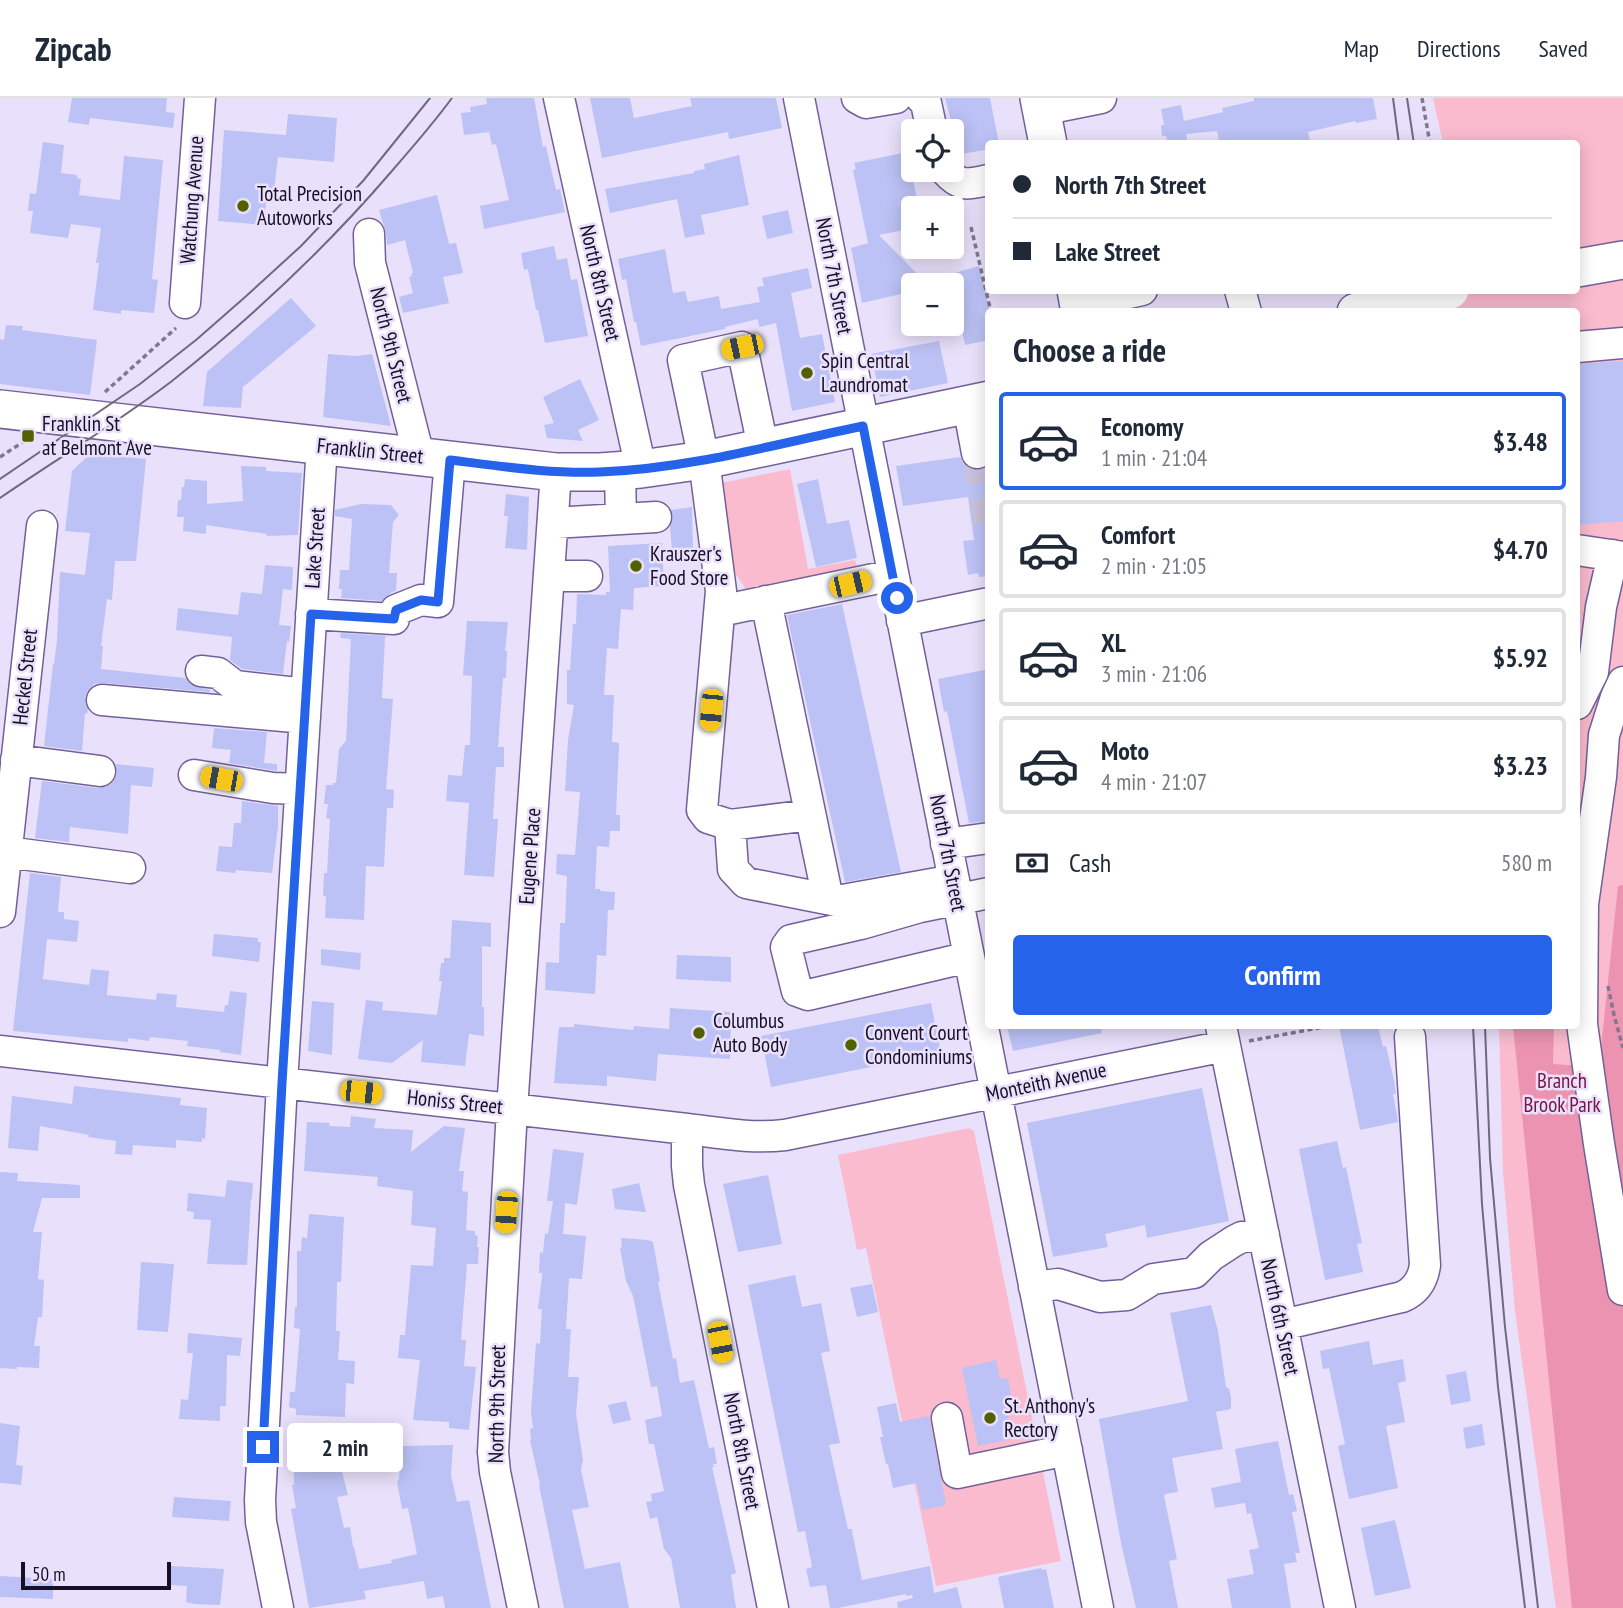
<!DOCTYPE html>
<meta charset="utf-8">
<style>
:root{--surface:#fff;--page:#f2f2f3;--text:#1f2937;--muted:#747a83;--line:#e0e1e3;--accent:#2563eb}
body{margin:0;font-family:"PT Sans Narrow",sans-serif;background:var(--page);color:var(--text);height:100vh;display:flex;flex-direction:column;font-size:26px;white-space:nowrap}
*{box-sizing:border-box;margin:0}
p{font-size:23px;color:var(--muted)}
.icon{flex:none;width:38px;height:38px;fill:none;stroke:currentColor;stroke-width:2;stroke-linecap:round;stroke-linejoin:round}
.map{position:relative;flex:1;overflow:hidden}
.drawer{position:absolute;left:985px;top:210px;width:595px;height:721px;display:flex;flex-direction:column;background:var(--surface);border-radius:7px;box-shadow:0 4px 18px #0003}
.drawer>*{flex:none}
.guide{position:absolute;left:985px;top:42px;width:595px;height:154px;border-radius:7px;box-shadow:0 4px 18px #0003;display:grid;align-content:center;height:154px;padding:0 28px;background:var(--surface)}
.fabs{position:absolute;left:901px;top:21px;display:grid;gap:14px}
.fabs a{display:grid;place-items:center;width:63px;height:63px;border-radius:7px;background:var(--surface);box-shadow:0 4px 18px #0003;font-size:35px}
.scale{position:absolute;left:21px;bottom:18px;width:150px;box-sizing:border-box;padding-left:7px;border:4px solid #170f25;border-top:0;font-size:19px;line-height:24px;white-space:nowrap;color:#170f25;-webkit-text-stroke:5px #e9e1fb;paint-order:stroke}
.end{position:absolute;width:32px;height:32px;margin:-16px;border:9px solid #2563eb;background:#fff;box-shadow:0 0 0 4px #fff}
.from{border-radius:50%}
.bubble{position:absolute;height:49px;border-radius:7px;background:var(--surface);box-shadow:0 4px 18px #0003;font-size:23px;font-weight:600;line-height:49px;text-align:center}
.car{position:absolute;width:21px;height:42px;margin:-21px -10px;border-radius:9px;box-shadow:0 0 5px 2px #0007;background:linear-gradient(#f5c518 24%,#345 0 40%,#f5c518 0 76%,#345 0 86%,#f5c518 0)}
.guide b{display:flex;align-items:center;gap:24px;height:66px;font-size:26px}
.guide b+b{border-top:2px solid var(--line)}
.guide i{width:18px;height:18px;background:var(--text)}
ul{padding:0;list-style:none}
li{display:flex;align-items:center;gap:21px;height:98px;margin:0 14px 10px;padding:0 14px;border:4px solid var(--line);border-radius:7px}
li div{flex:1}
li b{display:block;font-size:26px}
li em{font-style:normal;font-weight:600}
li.current{border-color:var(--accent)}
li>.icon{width:63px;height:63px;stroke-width:1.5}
h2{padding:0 28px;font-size:32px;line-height:84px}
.pay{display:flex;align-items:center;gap:18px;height:77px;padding:0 28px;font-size:26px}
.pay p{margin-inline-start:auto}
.button{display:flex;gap:14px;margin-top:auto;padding:14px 28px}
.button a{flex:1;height:80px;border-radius:7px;background:var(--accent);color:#fff;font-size:28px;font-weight:600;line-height:80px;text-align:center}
header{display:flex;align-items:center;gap:42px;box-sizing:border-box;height:98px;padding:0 35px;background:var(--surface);border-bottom:2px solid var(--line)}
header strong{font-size:33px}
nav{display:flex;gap:38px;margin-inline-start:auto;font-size:24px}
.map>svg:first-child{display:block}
</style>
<header>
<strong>Zipcab</strong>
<nav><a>Map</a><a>Directions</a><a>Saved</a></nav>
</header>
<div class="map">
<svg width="1623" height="1510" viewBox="0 0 1623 1510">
<rect width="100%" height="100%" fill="#e9e1fb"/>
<!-- green -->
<path fill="#fabbce" d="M1433 0H1623V1510H1556L1515 1213 1503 1074 1499 928H1577V214L1450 213 1448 193 1577 192V46L1443 45Z
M790 371 808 471 855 462 859 474 750 498 727 462 717 386Z
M969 1030 974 1033 1061 1463 936 1488 866 1150 857 1152 838 1057Z"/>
<!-- forest -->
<path fill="#eb93b0" d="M1623 787V1510H1572L1513 928H1554L1553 966 1599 969 1618 788Z"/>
<!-- building -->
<path fill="#bcc2f5" d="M72 0H167L166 14 175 15 173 30 90 20 89 27 68 24Z
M486 0H534L543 49 546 48 556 92 560 91 565 114 484 131 480 108 509 102 496 46 492 47 489 34 464 37 461 15 471 14 470 9 487 6Z
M590 0H630L634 20 692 8 690 0H776L782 30 729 41 728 34 602 60Z
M945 0H990L999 46H989V51L962 56 958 29 953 31Z
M1254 0H1373L1377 21 1356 25 1355 23 1308 34 1311 46H1225V42L1219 43 1217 33 1186 36 1188 46H1168L1166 38H1162L1161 27H1164L1161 11 1181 7 1184 23 1223 14 1222 10 1254 3Z
M288 16 337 20 334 64 278 59 274 93 267 92 264 127 218 123 224 32 286 37Z
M43 44 64 47 61 75 77 77V80L81 81 79 97 120 102 124 58 163 62 152 181 158 182 154 215 121 212V216L93 212 99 165H96L101 130 71 126 68 140 30 135 33 113H28L30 95 36 96Z
M907 54 919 110H914V130L879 137 928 187H914V193L862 205 851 150 868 145 853 72 856 71 854 65Z
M739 57 749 107 701 117 705 136 685 140 677 101 610 115 605 91 694 75V73L705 71 704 66Z
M437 97 449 146 456 145 463 175 443 179 449 205 403 215 399 199 413 195 409 179 412 178 411 176 413 175 405 142 387 147 386 135 379 112Z
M788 112 793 135 767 141 762 118Z
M554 148 557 162 567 160 571 182 577 181 588 238 545 245 538 212H536L528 171 524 172 521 155Z
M665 151 673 195 685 193 688 204 719 198 721 211 760 204 757 189 764 188 762 180 808 170 812 190 791 195 800 240 822 236 835 304 792 313 776 225 759 229 758 221 725 229V231L641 248 636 224H634L626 181 622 182 618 161Z
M979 168 989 210V242L965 247 951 176Z
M291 200 316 228 243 289 241 310 203 308 207 274Z
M6 227 23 228 22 232 97 242 90 297 0 286V241L4 242Z
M939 243 948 285 880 299 871 256Z
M328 256 356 258 372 256 391 328 323 319Z
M1623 263V423L1577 427V266Z
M580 281 599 322 578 332 583 343 547 340 544 327 554 325 543 299Z
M92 354 113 358 146 361 136 463H115L112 502 107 501 101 548H103L101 571 185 580 191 587 210 592V594L104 585 94 586 87 593 85 600 88 611 87 616 85 615 82 653 44 648 53 566H54L57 542 60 474 85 477 90 435 65 433 72 373Z
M960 359 964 367 972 372H981L989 368V478L979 479 978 475 968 477 963 443 974 442 968 399 903 408 896 368Z
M241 368 266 369V373L302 375 298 437 266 438 267 436 206 427V436L183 433 184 419H177L178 402H181L182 389H184L185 381 207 383V406L243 403Z
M818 381 827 426 849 422 857 460 816 469 797 386Z
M506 396 529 399 527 452 505 450 508 418H504Z
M361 406 391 407 399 417 393 424 389 475H397L396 493 392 494 382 503 341 500 342 491H339L340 472H349L352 421 335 418V412Z
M692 409 693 451 672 452 670 428 673 419 671 412Z
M662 445 664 488 634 490 633 512 621 511 618 551 607 550 604 597H614L612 644 619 645 616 717H620V733H610L609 749 597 748 595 791H600V793L615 794 614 812H608L606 858 597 857 595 896 545 892 546 864 559 865 560 825H565L567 778 556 776 557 756 575 757 580 694 565 693 568 642 574 607 567 606V572H570L573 526H576L577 496 606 497V494H610L608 448Z
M265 467 293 469 292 492 283 491 279 527 291 528 289 544 287 543 283 576 242 571 230 562 232 539 176 532 178 510 238 517 241 494 262 496Z
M842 506 901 774 845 784 787 517Z
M467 523 508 524 505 553H507L506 580H503L498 649H504V669H496L493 721H498L494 779 464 777 469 705 446 703 448 677 462 678 465 647H470L472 578 463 577Z
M341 535 389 538 385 539 382 600 393 601 386 691 394 692 393 710H387L384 769 366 768 364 822 325 820 326 798H323L324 775H327L330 721 326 720 328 706H324L326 687H333V685H336L339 651 346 643 351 541 340 540Z
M989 571V723L969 725 947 613 944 614 938 581Z
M214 630 267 634 264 665 277 666V673L229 665 231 652 212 650Z
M116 666 154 670 152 689 131 687 128 736 70 729 69 744 35 740 42 683 98 690 106 689 113 684 117 676Z
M242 703 278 708V729L272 775 236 772 235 775 216 773 219 748 232 749 234 725H241Z
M30 775 61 779 58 814H64V821L79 823 77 844 47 841 43 881 89 887 91 871 109 873 107 897 156 902 157 895 177 897 176 909 224 914 225 907H228L230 893 247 895 241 957 220 954V952L187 948 188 943 150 939 149 943 128 940V944L13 933Z
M452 822 491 825V849L482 848V909H484V938L469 936 465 968 421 964 423 942 392 965 358 961 366 902 383 904 382 912 437 917 442 883H439L441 865H444V860H450Z
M214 836 258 840V844H261L259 864 212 858Z
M321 851 361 855 360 872 321 867Z
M677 857 731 859V884L676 881Z
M312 903 334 905 332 957 308 953Z
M931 905 941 955 771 989 761 938Z
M670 910 731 914 730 961 658 956 656 983 607 978V988L554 985 559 929H574V926L633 932 634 928 669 931Z
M1007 928H1101L1102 935 1013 953Z
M1339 928H1378L1383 949 1386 948 1394 982 1396 996H1393L1398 1024 1360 1032Z
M74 988 181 1000 180 1007 207 1010 205 1041 202 1040V1044L176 1042V1050L133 1047 132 1057 115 1056 116 1043 88 1039 89 1037 40 1028 38 1053 8 1050 12 998 72 1006Z
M1202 990 1229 1123 1147 1140 1145 1127 1105 1136 1108 1149 1053 1159 1027 1025Z
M351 1018 376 1021 374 1030 413 1032 411 1054 444 1028 465 1030 459 1073H464L462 1093 468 1094 466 1132 475 1133V1137L478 1138 477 1149H479L478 1166H467L461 1242H466L464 1268 476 1269 469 1332 449 1330V1324L413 1322 420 1262 398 1260 400 1237H405L411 1167 433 1168 436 1130 411 1127 413 1093 377 1088 378 1079 304 1073 307 1024 330 1025 329 1028 350 1029Z
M1337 1043 1343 1070 1346 1069 1356 1117 1362 1145 1357 1146 1363 1174 1325 1182 1299 1051Z
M553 1051 584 1055 577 1107 565 1105 563 1136 586 1138 582 1181 569 1180 566 1231H571L568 1279H579L576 1316 583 1362 581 1372 589 1409 572 1412 585 1471 620 1464 629 1510H564L539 1387H540L530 1342H531L530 1331 533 1330 531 1314 536 1245 540 1246 542 1211H538L542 1179V1175H539L540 1154 543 1155 545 1135 548 1136 553 1103H547Z
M0 1074 18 1075 17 1083 80 1087V1100H42L33 1134H42L38 1181 44 1182 42 1219H38L34 1248H40L39 1270 17 1269V1271L0 1270Z
M768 1077 782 1146 738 1154 723 1086Z
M227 1082 253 1085 252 1101H251L247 1167 207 1166 211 1122 193 1121 194 1114 187 1113 188 1095 225 1099Z
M639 1085 646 1114 615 1111 612 1091Z
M309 1116 344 1119 341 1184H337L336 1233H340L338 1262 355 1263 354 1286 346 1285 345 1319 296 1317V1311L289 1309 290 1294H295L300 1231 294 1230 295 1209H297V1153H301L302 1139 307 1140Z
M621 1140 648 1142 653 1144 660 1183 658 1184 673 1261 676 1260 680 1285 694 1282 709 1350 714 1349 717 1366H713L714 1369H712L736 1475 731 1477 736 1510H680L671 1460 664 1451 657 1419 650 1421 646 1404 652 1403 651 1396 664 1393 654 1346H649L645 1322 662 1318 657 1288 651 1289 633 1198 626 1183 620 1150 622 1149Z
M141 1164 174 1166 168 1234 137 1232Z
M795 1177 802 1209 821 1205 830 1253 821 1255 840 1345 829 1347 848 1431H852V1433L862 1482 930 1468 934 1495 957 1489 962 1510H898L897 1504 913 1500 912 1497 906 1498V1496L838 1510H830L826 1487 810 1489 806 1471 812 1469 805 1433 798 1434 748 1187Z
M872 1186 878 1214 857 1219 850 1190Z
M1211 1207 1218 1233 1226 1289 1229 1291 1231 1299V1311L1216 1314 1223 1351 1172 1360 1178 1394 1165 1396 1164 1398 1177 1461 1169 1463 1178 1510H1136L1121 1445 1099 1321 1188 1303 1170 1215Z
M188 1235 242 1240 240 1258 227 1257 226 1308H220V1323L179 1321 181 1301 188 1302 193 1255H187Z
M1369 1243 1373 1267 1403 1261 1406 1283 1398 1285 1405 1324 1386 1328 1398 1390 1349 1401 1338 1348 1345 1346 1329 1270 1323 1271 1320 1253Z
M996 1262 1000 1281 1008 1280 1011 1298 1004 1300 1013 1341 978 1348 962 1270Z
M1466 1273 1471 1303 1451 1307 1446 1277Z
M626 1303 631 1322 613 1326 608 1307Z
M896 1305 900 1324 929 1318 946 1407 922 1412 917 1385 893 1390 888 1366H886L880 1339H883L877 1309Z
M0 1325 20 1328 16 1367 23 1368 21 1387 0 1385Z
M1482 1326 1485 1347 1466 1351 1463 1330Z
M1278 1343 1289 1397 1293 1396 1297 1413 1292 1414 1300 1455H1295L1297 1464 1284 1466 1291 1510H1232L1227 1481 1254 1476 1249 1452 1259 1450 1251 1415 1247 1416 1245 1405 1215 1410 1211 1390 1241 1384 1235 1351Z
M453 1347 451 1377 457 1404 469 1402 491 1510H445L443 1498 427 1501 424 1483 364 1493 366 1501 309 1510 291 1411 296 1410 292 1387H294L293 1351 348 1349 349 1370H341L348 1397 337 1399 344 1430 350 1429 353 1449H354L359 1471 392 1465 391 1462 417 1456 408 1410 402 1411 397 1384 399 1381 401 1348Z
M174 1399 231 1403 229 1423 172 1419Z
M1395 1422 1411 1490 1375 1498 1361 1430Z
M171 1468 224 1471 220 1507 194 1506 186 1504 187 1488 170 1487Z
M1041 1470 1042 1472 1046 1471 1054 1510H1004L998 1479Z
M0 1478 53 1481V1501L0 1499Z"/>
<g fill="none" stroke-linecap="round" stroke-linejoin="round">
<!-- minor-tunnel -->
<path stroke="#cac2db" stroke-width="30" stroke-dasharray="30 15" stroke-linecap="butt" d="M977 355 989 424"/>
<!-- minor casing -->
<g stroke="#736099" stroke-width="33">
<path id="minor" d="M559 0 641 371
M799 0 1098 1510
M857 0 866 5 896 0
M921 0 926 5 932 33
M1041 12 1101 0
M945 72C961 90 967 86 989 82
M369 136 370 165 419 358
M1240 192 1246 214
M185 205 200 0
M1079 206 1142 192
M1577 249 1623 245
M968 307 977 355
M763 349 742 249 683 262 704 362 721 493 702 712 708 720 730 727 733 771 746 785 837 803 954 782
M621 421 656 419
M553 425 621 421 620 373
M1577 452 1623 459
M549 478H587
M766 503 828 801
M720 513 893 477
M311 516 394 521 396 512 421 502 438 504 450 362
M902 523 989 505
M201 573 218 575 235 588 306 596
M1623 584 1616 599 1604 637 1601 679 1583 806 1582 926 1599 1046 1623 1192
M102 602 305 620
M1577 606 1593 574 1601 509 1613 457
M16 662 100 673
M194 677 273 690 300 691
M730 727 810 717
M946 746 989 740
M6 754 130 770
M0 814 42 428
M969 859 808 897 797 893 786 849 791 842 861 826 920 809 989 795
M1221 928 1340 1510
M0 953 687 1031C720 1035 752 1041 785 1037L1225 948
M687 1031V1068L689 1087 773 1510
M1034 1189 1058 1186 1100 1199 1127 1197 1153 1181 1194 1175 1211 1158 1234 1143 1242 1139 1264 1137
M1282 1227 1402 1199C1416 1193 1423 1182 1425 1167L1410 939
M947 1320 957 1375 1067 1352
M278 1510 261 1424 260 1402 282 985 322 347
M523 1510 495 1374 493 1354 512 1011 556 374"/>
</g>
<!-- major casing -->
<g stroke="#736099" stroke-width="40">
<path id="major" d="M1039 0 1048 46
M1577 170 1623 162
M1076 192 1080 214
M1356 214 1405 203
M0 311 556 374H600L641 371 704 362 989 302"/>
</g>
<!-- path -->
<path stroke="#807890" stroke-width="3.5" stroke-dasharray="5 3.5" stroke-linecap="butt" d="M1422 0 1430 46
M971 129 991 214
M105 294 176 230
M0 359 23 344H27
M1608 888 1614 917 1623 950
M1249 943 1329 928"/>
<!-- minor -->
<use href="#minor" stroke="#fff" stroke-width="30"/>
<!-- major -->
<use href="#major" stroke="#fff" stroke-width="37"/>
<!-- tram -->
<path stroke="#706880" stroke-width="2" d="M1393 0 1399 46
M1407 0 1414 46
M1421 192 1424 214
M1434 192 1437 214
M0 381 140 286 196 242 244 200 301 148 363 83 430 0
M0 400C57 361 117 325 172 283 251 220 325 151 391 74 412 50 433 26 452 0
M1473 928 1482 1106 1498 1289 1525 1510
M1485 928 1490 1060 1505 1229 1538 1510"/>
<!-- major-bridge casing -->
<g stroke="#736099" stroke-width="40" stroke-linecap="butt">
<path id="major-bridge" d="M1405 203 1450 192"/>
</g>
<!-- major-bridge -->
<use href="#major-bridge" stroke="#fff" stroke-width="37"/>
</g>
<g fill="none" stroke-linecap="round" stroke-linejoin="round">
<!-- route -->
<path stroke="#2563eb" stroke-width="9" d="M263 1349 282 985 311 516 394 521 396 512 421 502 438 504 450 362C500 368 550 376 600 374 688 371 776 346 863 328L897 500"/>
</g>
<!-- markers -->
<g fill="#526000" stroke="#e9e1fb" stroke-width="2.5">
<circle cx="243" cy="108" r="7"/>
<circle cx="807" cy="275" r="7"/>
<rect x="21" y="331" width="14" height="14" rx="3.5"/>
<circle cx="636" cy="468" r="7"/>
<circle cx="699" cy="935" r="7"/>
<circle cx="851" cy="947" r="7"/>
<circle cx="990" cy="1320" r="7"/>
</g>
<g text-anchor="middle" stroke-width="5" stroke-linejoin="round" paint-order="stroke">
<!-- poi labels -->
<g font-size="21" fill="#170f25" stroke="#e9e1fb" text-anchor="start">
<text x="257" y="103">Total Precision<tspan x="257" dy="24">Autoworks</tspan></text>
<text x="821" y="270">Spin Central<tspan x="821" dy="24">Laundromat</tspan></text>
<text x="42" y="333">Franklin St<tspan x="42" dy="24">at Belmont Ave</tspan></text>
<text x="650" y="463">Krauszer's<tspan x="650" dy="24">Food Store</tspan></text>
<text x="713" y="930">Columbus<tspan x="713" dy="24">Auto Body</tspan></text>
<text x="865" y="942">Convent Court<tspan x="865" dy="24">Condominiums</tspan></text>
<text x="1004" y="1315">St. Anthony's<tspan x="1004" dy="24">Rectory</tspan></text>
</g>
<!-- street labels -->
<g font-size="21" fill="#170f25" stroke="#e9e1fb">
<text transform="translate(192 102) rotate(-86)" y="7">Watchung Avenue</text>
<text transform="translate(834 178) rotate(79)" y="7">North 7th Street</text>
<text transform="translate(600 185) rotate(77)" y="7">North 8th Street</text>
<text transform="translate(391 247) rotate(76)" y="7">North 9th Street</text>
<text transform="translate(370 353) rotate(6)" y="7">Franklin Street</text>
<text transform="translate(315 450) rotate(-86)" y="7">Lake Street</text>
<text transform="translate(25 579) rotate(-84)" y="7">Heckel Street</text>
<text transform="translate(948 755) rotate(79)" y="7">North 7th Street</text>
<text transform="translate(530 758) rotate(-86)" y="7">Eugene Place</text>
<text transform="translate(1046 984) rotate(-12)" y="7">Monteith Avenue</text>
<text transform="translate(455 1004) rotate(6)" y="7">Honiss Street</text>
<text transform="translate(1280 1219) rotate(78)" y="7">North 6th Street</text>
<text transform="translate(497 1306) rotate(-89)" y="7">North 9th Street</text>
<text transform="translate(742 1353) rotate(79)" y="7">North 8th Street</text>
</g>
<!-- park labels -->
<g font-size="21" fill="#7a1242" stroke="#e9e1fb">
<text x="1562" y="990">Branch<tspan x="1562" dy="24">Brook Park</tspan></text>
</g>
</g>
</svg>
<div class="fabs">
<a><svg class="icon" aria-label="locate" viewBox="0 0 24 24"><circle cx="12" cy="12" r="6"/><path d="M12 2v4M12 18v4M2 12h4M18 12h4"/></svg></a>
<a>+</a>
<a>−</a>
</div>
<div class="scale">50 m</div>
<i class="end from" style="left:897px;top:500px"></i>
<i class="end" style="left:263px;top:1349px"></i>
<div class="bubble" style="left:287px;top:1325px;width:116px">2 min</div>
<i class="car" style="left:742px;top:249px;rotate:258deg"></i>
<i class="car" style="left:850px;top:486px;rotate:77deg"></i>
<i class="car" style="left:711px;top:612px;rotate:185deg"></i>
<i class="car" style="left:221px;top:681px;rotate:280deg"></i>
<i class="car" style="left:361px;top:994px;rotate:96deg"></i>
<i class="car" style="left:506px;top:1114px;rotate:184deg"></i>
<i class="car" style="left:720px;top:1244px;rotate:169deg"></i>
<div class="guide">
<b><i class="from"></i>North 7th Street</b>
<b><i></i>Lake Street</b>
</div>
<section class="drawer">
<h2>Choose a ride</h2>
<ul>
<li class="current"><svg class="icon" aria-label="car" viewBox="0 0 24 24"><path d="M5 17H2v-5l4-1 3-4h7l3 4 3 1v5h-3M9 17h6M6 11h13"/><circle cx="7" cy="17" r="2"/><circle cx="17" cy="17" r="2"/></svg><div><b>Economy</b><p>1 min · 21:04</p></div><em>$3.48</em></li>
<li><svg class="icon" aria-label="car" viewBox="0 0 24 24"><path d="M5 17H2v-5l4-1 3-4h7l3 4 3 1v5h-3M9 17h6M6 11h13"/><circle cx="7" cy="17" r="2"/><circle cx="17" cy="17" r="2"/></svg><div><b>Comfort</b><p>2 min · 21:05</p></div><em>$4.70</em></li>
<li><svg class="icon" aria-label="car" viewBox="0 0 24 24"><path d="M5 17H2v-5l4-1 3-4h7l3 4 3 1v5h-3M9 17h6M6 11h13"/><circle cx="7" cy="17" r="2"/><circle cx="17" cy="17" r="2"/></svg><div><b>XL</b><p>3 min · 21:06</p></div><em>$5.92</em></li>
<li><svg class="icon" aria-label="car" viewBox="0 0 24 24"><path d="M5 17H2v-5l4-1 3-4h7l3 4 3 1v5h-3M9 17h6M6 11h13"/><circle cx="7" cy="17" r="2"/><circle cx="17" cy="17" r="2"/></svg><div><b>Moto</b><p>4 min · 21:07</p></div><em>$3.23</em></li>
</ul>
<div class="pay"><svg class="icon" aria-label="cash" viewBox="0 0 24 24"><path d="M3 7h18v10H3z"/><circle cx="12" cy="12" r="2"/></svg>Cash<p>580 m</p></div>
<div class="button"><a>Confirm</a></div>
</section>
</div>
